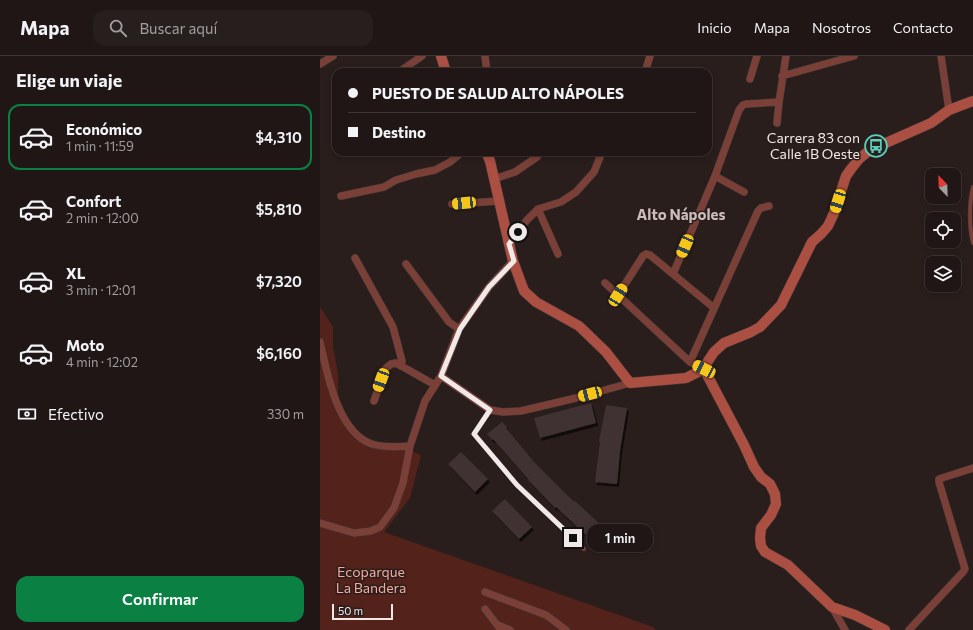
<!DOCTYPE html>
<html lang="es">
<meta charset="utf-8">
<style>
:root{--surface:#1f1615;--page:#271f1e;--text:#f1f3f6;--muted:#a19fa0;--line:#3c3534;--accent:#0b8043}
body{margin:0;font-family:Commissioner,sans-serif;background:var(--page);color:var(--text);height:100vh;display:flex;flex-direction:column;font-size:15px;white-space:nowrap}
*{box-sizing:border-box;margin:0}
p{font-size:13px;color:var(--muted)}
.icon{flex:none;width:22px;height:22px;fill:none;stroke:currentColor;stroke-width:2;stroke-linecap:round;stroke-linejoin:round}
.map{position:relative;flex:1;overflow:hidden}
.details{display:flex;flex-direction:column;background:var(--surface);width:320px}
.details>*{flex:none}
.hud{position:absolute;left:12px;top:12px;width:380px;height:88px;border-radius:12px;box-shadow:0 2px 6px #0003,0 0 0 1px var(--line);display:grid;align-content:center;height:88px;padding:0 16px;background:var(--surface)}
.needle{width:26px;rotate:337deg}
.tools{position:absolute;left:605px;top:112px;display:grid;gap:8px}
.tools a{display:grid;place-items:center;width:36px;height:36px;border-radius:8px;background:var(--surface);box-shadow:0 2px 6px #0003,0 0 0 1px var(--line);font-size:20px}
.scale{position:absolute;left:12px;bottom:10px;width:61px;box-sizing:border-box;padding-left:4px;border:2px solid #f1e9e7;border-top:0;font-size:11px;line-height:14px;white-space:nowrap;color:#f1e9e7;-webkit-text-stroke:3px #291e1c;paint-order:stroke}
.end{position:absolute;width:18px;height:18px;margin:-9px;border:5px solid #f1e9e7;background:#111;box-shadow:0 0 0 2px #111}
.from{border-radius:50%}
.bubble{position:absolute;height:28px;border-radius:12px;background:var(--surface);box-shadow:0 2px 6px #0003,0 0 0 1px var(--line);font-size:13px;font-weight:600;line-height:28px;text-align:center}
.car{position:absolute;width:12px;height:24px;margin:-12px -6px;border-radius:5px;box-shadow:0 0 3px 1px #0007;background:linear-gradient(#f5c518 24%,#345 0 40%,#f5c518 0 76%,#345 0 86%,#f5c518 0)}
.hud b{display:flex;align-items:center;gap:14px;height:38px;font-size:15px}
.hud b+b{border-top:1px solid var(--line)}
.hud i{width:10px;height:10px;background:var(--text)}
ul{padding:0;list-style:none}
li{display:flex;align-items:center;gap:12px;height:66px;margin:0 8px 6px;padding:0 8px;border:2px solid transparent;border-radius:12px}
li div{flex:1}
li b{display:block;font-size:15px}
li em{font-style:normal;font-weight:600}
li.selected{border-color:var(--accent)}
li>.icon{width:36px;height:36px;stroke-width:1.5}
h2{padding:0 16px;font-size:18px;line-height:48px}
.pay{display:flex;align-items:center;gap:10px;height:44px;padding:0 16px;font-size:15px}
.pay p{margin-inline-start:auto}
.primary-button{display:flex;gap:8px;margin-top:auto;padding:8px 16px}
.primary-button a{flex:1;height:46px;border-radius:12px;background:var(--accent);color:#fff;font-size:16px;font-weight:600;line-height:46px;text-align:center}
header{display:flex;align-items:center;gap:24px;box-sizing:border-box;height:56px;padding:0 20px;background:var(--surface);border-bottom:1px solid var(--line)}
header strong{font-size:19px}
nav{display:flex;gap:22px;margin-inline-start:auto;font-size:14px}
.search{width:280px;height:36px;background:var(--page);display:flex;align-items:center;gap:10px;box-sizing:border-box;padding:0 14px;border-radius:12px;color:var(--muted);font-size:15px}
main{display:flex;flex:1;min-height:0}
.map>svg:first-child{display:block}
</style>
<header>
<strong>Mapa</strong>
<div class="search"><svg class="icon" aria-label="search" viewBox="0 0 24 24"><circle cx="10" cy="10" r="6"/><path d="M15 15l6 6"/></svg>Buscar aquí</div>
<nav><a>Inicio</a><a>Mapa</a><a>Nosotros</a><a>Contacto</a></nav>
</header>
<main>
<section class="details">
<h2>Elige un viaje</h2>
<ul>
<li class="selected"><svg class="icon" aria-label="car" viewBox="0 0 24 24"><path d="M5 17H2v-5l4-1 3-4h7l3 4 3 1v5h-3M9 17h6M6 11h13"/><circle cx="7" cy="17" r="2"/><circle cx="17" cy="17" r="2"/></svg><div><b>Económico</b><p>1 min · 11:59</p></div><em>$4,310</em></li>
<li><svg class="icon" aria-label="car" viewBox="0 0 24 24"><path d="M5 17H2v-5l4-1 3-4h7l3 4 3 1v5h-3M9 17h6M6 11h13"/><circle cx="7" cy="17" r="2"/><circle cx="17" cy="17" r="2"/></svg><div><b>Confort</b><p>2 min · 12:00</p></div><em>$5,810</em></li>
<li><svg class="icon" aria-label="car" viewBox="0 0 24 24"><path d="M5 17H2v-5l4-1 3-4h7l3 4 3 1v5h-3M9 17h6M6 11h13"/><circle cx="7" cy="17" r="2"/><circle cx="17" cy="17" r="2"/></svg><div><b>XL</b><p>3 min · 12:01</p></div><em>$7,320</em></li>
<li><svg class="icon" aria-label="car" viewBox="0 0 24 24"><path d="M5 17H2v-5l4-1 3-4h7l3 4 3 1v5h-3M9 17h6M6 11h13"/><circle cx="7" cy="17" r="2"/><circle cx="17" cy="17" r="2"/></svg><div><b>Moto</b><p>4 min · 12:02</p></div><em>$6,160</em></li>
</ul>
<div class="pay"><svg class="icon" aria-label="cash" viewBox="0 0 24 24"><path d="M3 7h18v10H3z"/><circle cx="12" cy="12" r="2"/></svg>Efectivo<p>330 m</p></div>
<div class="primary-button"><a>Confirmar</a></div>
</section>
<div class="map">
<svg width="653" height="574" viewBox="0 0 653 574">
<defs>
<filter id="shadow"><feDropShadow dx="2" dy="3" stdDeviation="0" flood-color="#0009"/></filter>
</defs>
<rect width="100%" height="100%" fill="#291e1c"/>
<!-- green -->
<path fill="#53221b" d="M0 251 13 271V291L18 318V335L17 340 28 369 42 381 64 391H82L101 399 90 442 64 476 333 571 336 574H0Z"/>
<!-- building -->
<path fill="#3f3330" filter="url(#shadow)" d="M271 347 276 367 220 382 214 362Z
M286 349 307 352 300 395 297 428 275 426 280 386 279 385Z
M182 366 187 371 186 372 215 407 254 446 255 445 283 471 271 484 236 451 235 452 208 424H209L173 383 172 384 167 378Z
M141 396 168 423 155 436 128 408Z
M185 443 212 471 199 483 172 455Z"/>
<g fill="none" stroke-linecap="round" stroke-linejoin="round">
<!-- lane casing -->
<g stroke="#453a38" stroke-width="4.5">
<path id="lane" d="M653 131C649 147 649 171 653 187
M170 354 154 378 165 391 197 429 264 493"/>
</g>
<!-- street casing -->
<g stroke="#453a38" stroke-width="8">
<path id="street" d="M165 0 167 16
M621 0 629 54
M0 8 13 0
M79 16 102 0
M325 16 330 0
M462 20 534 0
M430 23 437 0
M457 67 459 46 466 0
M395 120 424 136
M174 123 195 116 217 101
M21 140 64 131 76 124 96 118 115 114 130 106 142 96
M132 148 180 145
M218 153 238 198
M189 188 207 164 218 153 241 146 256 136 274 116 282 96
M35 202 73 271 82 305 81 310
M86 208 129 266 139 273
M353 218 395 120 419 54 423 49 426 48 459 46
M285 227 370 306 384 313
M298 239 323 200 326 198 330 199 394 252
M0 286C7 317 17 371 47 386 58 392 78 391 90 390
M370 306 438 155 441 152 449 150
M121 320 170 354 183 356 201 355 256 342 310 327
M54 345 65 313 71 308 76 307 115 329
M0 467 34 477 51 475 60 471 74 452 83 427 90 390 105 345 121 320 139 273 169 231 193 205
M165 536 226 559 246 574
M512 551 525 574
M165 553 181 574
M178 569 190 574
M589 574 643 516 645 513 619 426V423L622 422 653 412"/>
</g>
<!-- secondary casing -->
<g stroke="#453a38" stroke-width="11">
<path id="secondary" d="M121 0 126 16
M166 96 170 105 189 188 193 205 204 235 216 246 259 270 286 296 310 327 366 322 384 313
M565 574 535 559 512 551 468 509 445 496 441 490 440 482 441 472 451 459 456 448 455 438 450 428 441 421 434 411 424 389 384 313 388 305 394 296 404 287 431 276 440 271 461 249 492 186 501 178 508 170 514 157 526 120 531 113 539 103 550 94 611 67 629 54 653 45"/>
</g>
<!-- lane -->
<use href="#lane" stroke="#7a4037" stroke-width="3.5"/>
<!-- street -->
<use href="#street" stroke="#7a4037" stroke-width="7"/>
<!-- secondary -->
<use href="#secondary" stroke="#ab4f42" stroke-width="10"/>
</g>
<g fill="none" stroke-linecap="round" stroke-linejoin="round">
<!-- route -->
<path stroke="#f1e9e7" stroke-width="5" d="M198 176 189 188 194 205 169 231 140 273 121 320 170 354 154 378 165 391 197 429 253 482"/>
</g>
<!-- icons -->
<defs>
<g id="bus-ring" transform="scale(1.15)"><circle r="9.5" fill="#291e1c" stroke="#5cceba" stroke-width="1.5"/><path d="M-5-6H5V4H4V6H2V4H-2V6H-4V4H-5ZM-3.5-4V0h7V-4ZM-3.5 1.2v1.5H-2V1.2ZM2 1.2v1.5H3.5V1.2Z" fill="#5cceba"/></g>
</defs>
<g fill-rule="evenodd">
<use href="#bus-ring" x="556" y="90"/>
</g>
<g text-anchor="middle" stroke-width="3" stroke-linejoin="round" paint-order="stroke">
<!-- poi labels -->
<g font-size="14" fill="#f1e9e7" stroke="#291e1c" text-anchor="end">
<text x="540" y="87">Carrera 83 con<tspan x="540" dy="16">Calle 1B Oeste</tspan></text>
</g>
<!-- park labels -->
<g font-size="14" fill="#f5aa9d" stroke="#291e1c">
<text x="51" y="521">Ecoparque<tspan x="51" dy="16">La Bandera</tspan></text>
</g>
<!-- neighbourhood labels -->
<g font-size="15" font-weight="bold" fill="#ccbcba" stroke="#291e1c">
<text x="361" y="164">Alto Nápoles</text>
</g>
</g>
</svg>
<div class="tools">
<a><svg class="needle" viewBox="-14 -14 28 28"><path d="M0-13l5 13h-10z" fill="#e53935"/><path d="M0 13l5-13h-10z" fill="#a19fa0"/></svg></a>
<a><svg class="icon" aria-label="locate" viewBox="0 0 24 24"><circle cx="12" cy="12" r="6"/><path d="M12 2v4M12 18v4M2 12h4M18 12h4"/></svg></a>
<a><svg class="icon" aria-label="layers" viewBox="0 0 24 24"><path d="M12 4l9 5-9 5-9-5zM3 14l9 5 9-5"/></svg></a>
</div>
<div class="scale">50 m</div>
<i class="end from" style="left:198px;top:176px"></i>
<i class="end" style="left:253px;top:482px"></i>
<div class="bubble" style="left:267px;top:468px;width:66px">1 min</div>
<i class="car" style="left:518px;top:145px;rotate:197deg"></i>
<i class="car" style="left:144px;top:147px;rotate:265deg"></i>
<i class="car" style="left:365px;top:190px;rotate:203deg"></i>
<i class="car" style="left:298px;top:239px;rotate:32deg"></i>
<i class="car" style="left:384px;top:313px;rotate:296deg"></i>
<i class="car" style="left:61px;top:324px;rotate:200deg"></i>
<i class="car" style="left:270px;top:338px;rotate:255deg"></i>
<div class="hud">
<b><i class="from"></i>PUESTO DE SALUD ALTO NÁPOLES</b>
<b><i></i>Destino</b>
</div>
</div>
</main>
